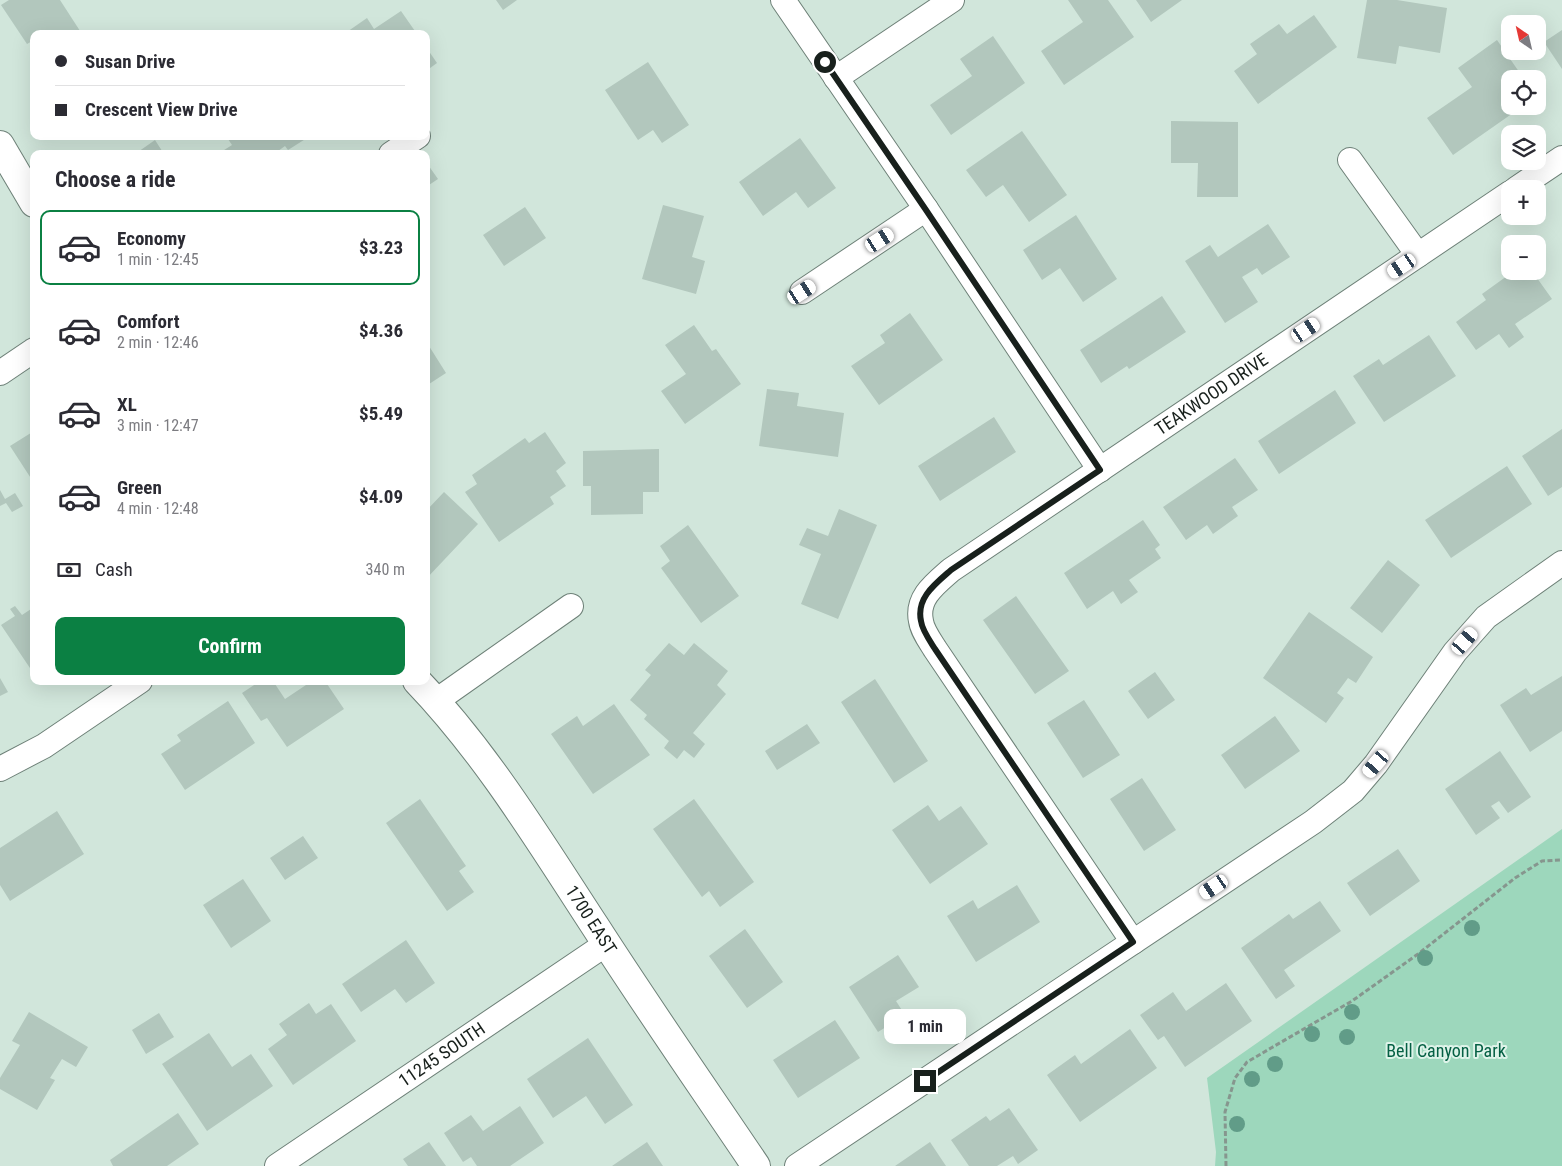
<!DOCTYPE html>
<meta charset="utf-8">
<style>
:root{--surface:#fff;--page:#f2f2f3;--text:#2b2b33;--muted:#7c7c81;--line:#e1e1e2;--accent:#0b8043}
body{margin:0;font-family:"Roboto Condensed",sans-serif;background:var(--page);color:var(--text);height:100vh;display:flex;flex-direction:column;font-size:19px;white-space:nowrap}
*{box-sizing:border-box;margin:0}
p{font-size:16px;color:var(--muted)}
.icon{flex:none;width:28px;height:28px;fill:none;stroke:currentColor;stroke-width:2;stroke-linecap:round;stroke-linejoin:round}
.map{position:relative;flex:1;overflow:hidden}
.details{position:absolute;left:30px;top:150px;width:400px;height:535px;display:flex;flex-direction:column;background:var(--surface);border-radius:10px;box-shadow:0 5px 20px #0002}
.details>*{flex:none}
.banner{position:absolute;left:30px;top:30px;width:400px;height:110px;border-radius:10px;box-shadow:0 5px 20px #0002;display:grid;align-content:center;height:110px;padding:0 25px;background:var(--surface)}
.needle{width:32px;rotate:326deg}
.tools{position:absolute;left:1501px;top:15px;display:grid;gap:10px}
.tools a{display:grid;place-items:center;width:45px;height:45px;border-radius:10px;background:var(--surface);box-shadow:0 5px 20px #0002;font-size:25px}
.end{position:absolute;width:22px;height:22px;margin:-11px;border:6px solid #18201c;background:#fff;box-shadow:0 0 0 2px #fff}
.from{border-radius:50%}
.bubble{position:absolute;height:35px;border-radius:10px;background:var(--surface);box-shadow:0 5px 20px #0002;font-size:16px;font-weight:700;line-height:35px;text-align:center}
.car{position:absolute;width:15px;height:30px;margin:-15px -8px;border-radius:6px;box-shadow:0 0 4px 1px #0007;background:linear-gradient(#fff 24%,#345 0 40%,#fff 0 76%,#345 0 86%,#fff 0)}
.banner b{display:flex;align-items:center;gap:18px;height:48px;font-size:19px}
.banner b+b{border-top:1px solid var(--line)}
.banner i{width:12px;height:12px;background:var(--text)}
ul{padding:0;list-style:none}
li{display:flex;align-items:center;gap:15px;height:75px;margin:0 10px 8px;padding:0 15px;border:2px solid transparent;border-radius:10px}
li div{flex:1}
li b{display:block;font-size:19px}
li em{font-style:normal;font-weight:700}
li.on{border-color:var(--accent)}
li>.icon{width:45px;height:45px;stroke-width:1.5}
h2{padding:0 25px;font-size:22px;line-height:60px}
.pay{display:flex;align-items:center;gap:12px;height:55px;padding:0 25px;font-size:19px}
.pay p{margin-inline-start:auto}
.cta{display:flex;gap:10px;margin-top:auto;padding:10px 25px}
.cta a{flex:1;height:58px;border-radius:10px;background:var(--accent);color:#fff;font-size:20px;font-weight:700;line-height:58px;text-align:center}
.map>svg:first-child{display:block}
</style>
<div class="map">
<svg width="1562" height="1166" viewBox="0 0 1562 1166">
<rect width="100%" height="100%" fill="#d1e6db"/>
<!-- green -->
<path fill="#9dd7bc" d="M1562 829V1166H1215L1216 1152 1207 1078Z"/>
<!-- building -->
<path fill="#b2c7bd" d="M9 0H60L82 34H34V40L27 44 1 5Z
M496 0H517L503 10Z
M1068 0H1108L1134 37 1064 85 1041 51 1083 22Z
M1136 0H1182L1151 22Z
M1367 0H1397L1447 8 1440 53 1399 46 1396 64 1357 58Z
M401 11 417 34H344L367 18 374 29Z
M1314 15 1337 47 1258 104 1234 71 1257 54 1250 44 1279 24 1287 34Z
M1562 30V69L1544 42Z
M993 36 1025 83 951 135 930 105 972 76 960 59Z
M1497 40 1524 79H1510V106H1523L1453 155 1427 118 1472 87 1458 68Z
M426 47 437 63 426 71Z
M648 62 689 125 662 143 653 130 638 140 605 90Z
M1171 121 1238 122V197H1197L1198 163H1171Z
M1022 131 1067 195 1029 222 1003 185 986 197 966 170Z
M226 136H306L307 138 288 150 285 146 274 154H222L221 152 232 145Z
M800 138 836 188 808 208 796 192 763 216 739 182Z
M155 140 164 154H135Z
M426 162 438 179 426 187Z
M663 205 704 216 692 257 705 261 696 294 642 279Z
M525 207 546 238 504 266 483 235Z
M1076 215 1117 279 1083 302 1060 268 1042 280 1023 250Z
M1268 224 1290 257 1262 275 1257 268 1242 277 1258 302 1225 323 1185 261 1210 245 1218 257Z
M1514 271H1532L1552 299 1515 324 1524 337 1509 348 1499 334 1476 350 1456 322 1486 300 1482 294Z
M1162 296 1186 332 1129 369 1127 366 1101 383 1080 350Z
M910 313 943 360 879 405 851 366 885 343 880 335Z
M694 325 712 351 716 349 741 384 685 424 661 391 686 374 665 345Z
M1429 335 1456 376 1384 422 1353 376 1379 359 1383 365Z
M429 346 446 373 426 386V348Z
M767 389 799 393 797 406 844 413 838 457 759 446Z
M1335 390 1356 423 1279 474 1258 441Z
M994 417 1016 452 940 501 918 466Z
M1562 429V487L1548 496 1522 456Z
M34 431V483L10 446Z
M545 432 566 463 556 471 566 486 550 497 554 504 499 542 465 492 477 484 472 475 525 438 529 443Z
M659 449V492H643V514L591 515V486H583V451Z
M1235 458 1258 490 1232 507 1238 516 1213 534 1207 525 1186 540 1163 507Z
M1507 466 1532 504 1451 558 1425 520Z
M0 490 5 499 15 493 23 506 12 512 6 503 0 506Z
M444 492 478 524 426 579V511Z
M839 509 877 525 838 619 801 604 821 554 799 545 807 528 828 536Z
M1143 520 1160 545 1155 549 1161 558 1129 580 1138 592 1121 604 1113 591 1087 609 1064 573Z
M688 525 739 596 701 623 661 568 670 561 660 546Z
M1388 560 1420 585 1382 633 1350 608Z
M1016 596 1069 671 1035 694 983 620Z
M15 606 22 615 34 607V674L1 625 15 616 10 609Z
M1309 612 1373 657 1356 683 1348 678 1337 693 1344 698 1326 723 1263 678Z
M669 643 684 655 694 643 728 671 717 685 726 694 693 733 705 744 694 758 684 750 677 759 664 748 669 741 644 719 647 715 630 700 651 675 645 670Z
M1155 672 1175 700 1148 719 1128 691Z
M1562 676V731L1530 752 1500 705 1526 688 1531 695Z
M0 678 8 692 0 696Z
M875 679 928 761 894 783 841 702Z
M260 681H273L285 699 312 681H325L344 709 287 747 267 718 261 721 242 693Z
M1084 700 1120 755 1083 778 1047 723Z
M228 701 255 743 185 790 161 754 181 741 177 735Z
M614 704 650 755 593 794 551 734 577 716 583 726Z
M1275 716 1300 751 1245 789 1221 755Z
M807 724 820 743 777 770 765 751Z
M1500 751 1531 797 1508 813 1499 801 1491 806 1500 818 1476 835 1445 789Z
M1142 778 1176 830 1144 851 1110 799Z
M420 799 466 866 459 871 474 892 447 911 386 823Z
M694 799 754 882 720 907 709 891 702 897 653 829Z
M928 805 939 821 961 806 988 844 930 884 892 830Z
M57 811 84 854 10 901 0 885V848Z
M303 836 318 858 285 880 270 858Z
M1398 849 1420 881 1370 916 1347 883Z
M243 879 271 921 231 948 203 905Z
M1017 885 1040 922 976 962 947 916 973 900 978 909Z
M1320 901 1341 931 1284 970 1295 986 1276 999 1241 948 1289 914 1293 919Z
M745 929 783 982 747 1008 709 956Z
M406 940 435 983 406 1003 395 989 361 1012 342 984Z
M898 955 919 987 896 1001 905 1015 878 1032 849 987Z
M1226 983 1252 1021 1185 1067 1164 1036 1158 1040 1140 1015 1173 992 1186 1011Z
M309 1003 316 1014 331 1004 356 1041 293 1085 268 1049 287 1035 279 1024Z
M29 1012 88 1047 76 1067 62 1059 50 1078 55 1080 37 1110 0 1089V1078L20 1045 12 1041Z
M159 1013 174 1037 146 1054 132 1030Z
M835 1020 860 1058 798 1098 773 1060Z
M1130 1029 1157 1068 1080 1122 1047 1075 1075 1055 1081 1064Z
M209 1033 232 1067 251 1054 273 1086 207 1131 162 1064Z
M588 1038 633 1105 605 1124 586 1096 553 1118 527 1079Z
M520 1106 544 1143 510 1166H477L471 1157 463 1162 444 1133 471 1115 483 1131Z
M1009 1108 1038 1150 1018 1164 1013 1156 997 1166H969L951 1140 986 1116 990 1121Z
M178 1113 199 1144 167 1166H113L110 1160Z
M429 1142 446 1166H408L403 1159Z
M647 1142 663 1166H612Z
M930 1142 946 1166H895Z"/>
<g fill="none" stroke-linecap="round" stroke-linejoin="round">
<!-- street casing -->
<g stroke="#6e8178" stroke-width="26">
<g id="street">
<path d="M783 0 926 209 1100 470"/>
<path d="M836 78 952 0"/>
<path d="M391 154 418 136"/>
<path d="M1350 160 1418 255"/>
<path d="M1516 189 1562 158"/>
<path d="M802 292 926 209"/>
<path d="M0 373 34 350"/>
<path d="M436 701 571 606"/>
<path d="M0 769 44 746 140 681"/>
<path id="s1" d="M1133 942 935 649C930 641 922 630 921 621 916 598 935 584 951 570L1510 193"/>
<path id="s2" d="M277 1166 606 944"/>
<path d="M797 1166 1313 822 1353 791 1376 764 1455 652 1486 617 1562 563"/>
</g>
</g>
<!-- secondary casing -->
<g stroke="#6e8178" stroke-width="30">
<g id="secondary">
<path d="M0 145 34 203"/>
<path id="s3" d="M417 681C487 754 540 842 595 926 647 1007 702 1086 756 1166"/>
</g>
</g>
<!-- path -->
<path stroke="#86968e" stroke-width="3" stroke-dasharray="5 2.5" stroke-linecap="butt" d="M1226 1166 1225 1112 1235 1078 1247 1062 1352 1001 1418 954 1515 878 1542 861 1562 860"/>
<!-- street -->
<use href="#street" stroke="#fff" stroke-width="24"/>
<!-- secondary -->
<use href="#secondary" stroke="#fff" stroke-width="28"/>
</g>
<!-- trees -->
<g fill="#619c88">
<circle cx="1472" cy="928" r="8"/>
<circle cx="1425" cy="958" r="8"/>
<circle cx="1352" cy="1012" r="8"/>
<circle cx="1312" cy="1034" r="8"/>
<circle cx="1347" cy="1037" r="8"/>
<circle cx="1275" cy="1064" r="8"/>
<circle cx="1252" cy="1079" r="8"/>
<circle cx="1237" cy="1124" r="8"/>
</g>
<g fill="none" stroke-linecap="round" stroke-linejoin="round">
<!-- route -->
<path stroke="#18201c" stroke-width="6" d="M825 62 926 210 1100 470 951 570C935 584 916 598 921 621 922 630 930 641 935 649L1133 942 925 1081"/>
</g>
<g text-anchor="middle" stroke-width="4" stroke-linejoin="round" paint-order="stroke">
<!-- street labels -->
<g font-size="18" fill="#18201c" stroke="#def3e9">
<text dy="6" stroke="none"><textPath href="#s1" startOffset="762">TEAKWOOD DRIVE</textPath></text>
<text dy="6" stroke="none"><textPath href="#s3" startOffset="296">1700 EAST</textPath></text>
<text dy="6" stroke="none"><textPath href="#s2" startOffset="199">11245 SOUTH</textPath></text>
</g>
<!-- park labels -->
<g font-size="18" fill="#056044" stroke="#def3e9">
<text x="1446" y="1057">Bell Canyon Park</text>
</g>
</g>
</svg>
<div class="tools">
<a><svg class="needle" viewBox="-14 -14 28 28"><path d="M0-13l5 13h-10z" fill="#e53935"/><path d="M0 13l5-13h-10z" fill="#7c7c81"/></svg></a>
<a><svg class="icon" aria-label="locate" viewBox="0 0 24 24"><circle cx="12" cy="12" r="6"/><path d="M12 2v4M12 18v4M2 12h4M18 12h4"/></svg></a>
<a><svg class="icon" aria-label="layers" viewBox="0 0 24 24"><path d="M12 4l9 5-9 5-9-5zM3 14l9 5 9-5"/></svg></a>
<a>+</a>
<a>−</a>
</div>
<i class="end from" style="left:825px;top:62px"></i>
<i class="end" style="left:925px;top:1081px"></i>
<div class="bubble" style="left:884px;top:1009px;width:82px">1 min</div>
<i class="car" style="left:880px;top:240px;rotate:57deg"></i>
<i class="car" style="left:1402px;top:266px;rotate:236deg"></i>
<i class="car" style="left:802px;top:292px;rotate:57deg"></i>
<i class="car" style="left:1306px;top:330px;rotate:56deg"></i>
<i class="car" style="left:1465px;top:641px;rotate:41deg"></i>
<i class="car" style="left:1376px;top:764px;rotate:221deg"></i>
<i class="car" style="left:1214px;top:887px;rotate:236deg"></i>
<div class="banner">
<b><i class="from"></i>Susan Drive</b>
<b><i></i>Crescent View Drive</b>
</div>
<section class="details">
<h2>Choose a ride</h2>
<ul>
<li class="on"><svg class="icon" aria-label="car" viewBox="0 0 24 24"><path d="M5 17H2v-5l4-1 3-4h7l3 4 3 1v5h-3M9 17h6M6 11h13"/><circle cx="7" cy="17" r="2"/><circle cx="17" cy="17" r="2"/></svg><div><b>Economy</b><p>1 min · 12:45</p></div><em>$3.23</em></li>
<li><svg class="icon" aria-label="car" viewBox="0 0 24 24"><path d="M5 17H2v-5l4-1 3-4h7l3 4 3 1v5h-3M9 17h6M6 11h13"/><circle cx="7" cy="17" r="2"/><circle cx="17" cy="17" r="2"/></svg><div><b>Comfort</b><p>2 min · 12:46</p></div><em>$4.36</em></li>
<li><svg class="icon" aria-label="car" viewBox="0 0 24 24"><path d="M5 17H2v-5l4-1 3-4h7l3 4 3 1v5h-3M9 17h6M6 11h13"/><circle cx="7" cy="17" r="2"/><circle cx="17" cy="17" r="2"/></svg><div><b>XL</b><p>3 min · 12:47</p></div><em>$5.49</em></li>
<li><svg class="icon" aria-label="car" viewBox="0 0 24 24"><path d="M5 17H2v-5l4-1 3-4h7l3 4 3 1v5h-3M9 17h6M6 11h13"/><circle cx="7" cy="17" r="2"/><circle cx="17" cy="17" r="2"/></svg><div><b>Green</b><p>4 min · 12:48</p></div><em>$4.09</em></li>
</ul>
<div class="pay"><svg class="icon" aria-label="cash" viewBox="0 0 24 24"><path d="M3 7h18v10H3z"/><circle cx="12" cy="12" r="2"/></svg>Cash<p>340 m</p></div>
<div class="cta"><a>Confirm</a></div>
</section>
</div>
